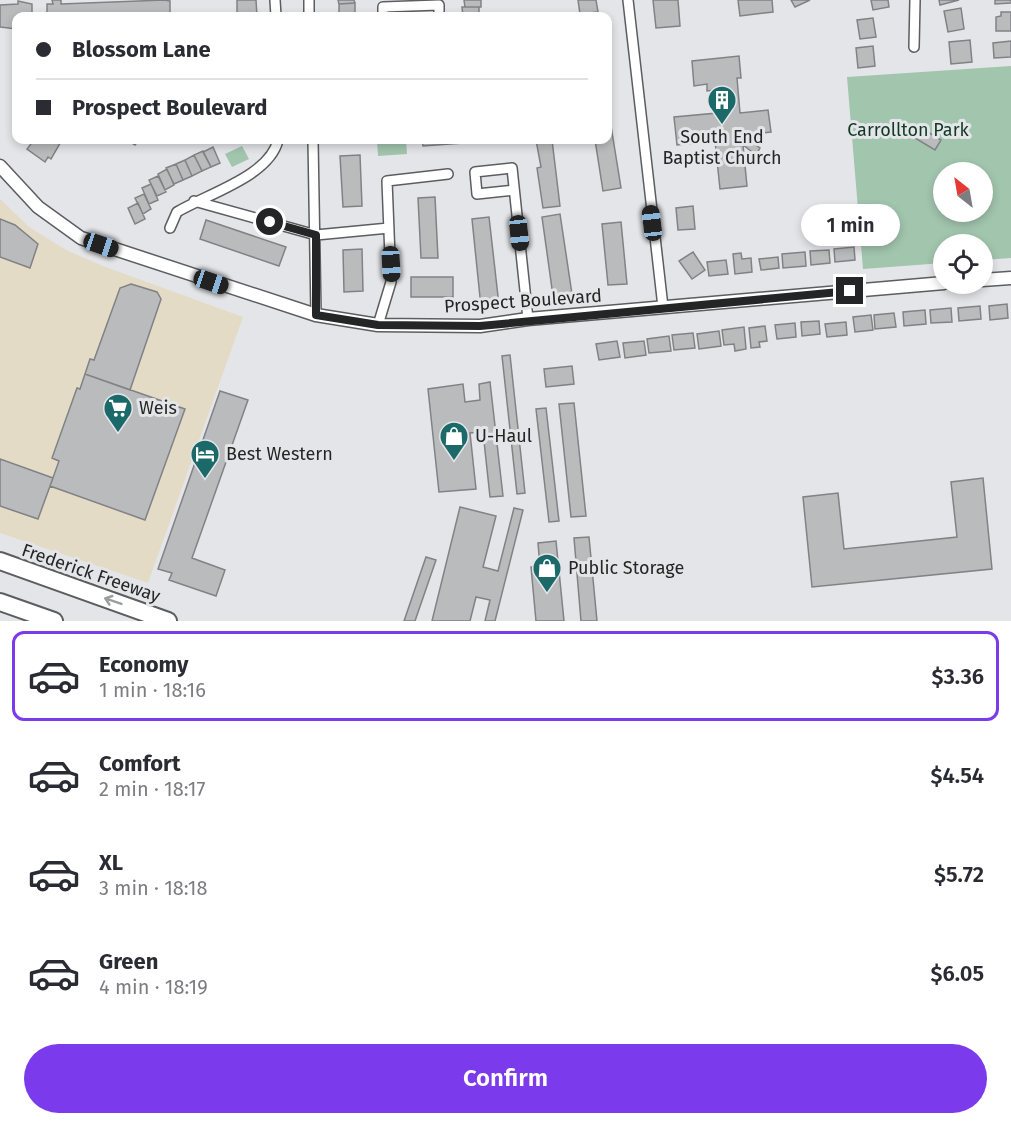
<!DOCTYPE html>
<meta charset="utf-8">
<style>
:root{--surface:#fff;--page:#f7f7f7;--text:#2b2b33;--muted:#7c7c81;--line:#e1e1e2;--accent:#7c3aed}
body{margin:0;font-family:"Fira Sans",sans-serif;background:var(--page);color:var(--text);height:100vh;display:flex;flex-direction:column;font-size:22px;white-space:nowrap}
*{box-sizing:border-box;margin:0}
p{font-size:20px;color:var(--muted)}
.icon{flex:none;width:33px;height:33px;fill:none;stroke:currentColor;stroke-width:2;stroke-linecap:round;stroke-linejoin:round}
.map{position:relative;height:621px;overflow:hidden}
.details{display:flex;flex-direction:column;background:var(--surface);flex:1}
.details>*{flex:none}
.top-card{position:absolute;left:12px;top:12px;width:600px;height:132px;border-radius:12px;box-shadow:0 3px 9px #0003;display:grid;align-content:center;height:132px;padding:0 24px;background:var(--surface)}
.needle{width:39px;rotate:329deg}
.tools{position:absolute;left:933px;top:162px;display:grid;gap:12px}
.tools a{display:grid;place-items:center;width:60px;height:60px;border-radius:50%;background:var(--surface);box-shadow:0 3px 9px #0003;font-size:30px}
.end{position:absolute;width:27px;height:27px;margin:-14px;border:8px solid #242526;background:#fff;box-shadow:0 0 0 3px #fff}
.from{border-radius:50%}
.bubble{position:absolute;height:42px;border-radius:21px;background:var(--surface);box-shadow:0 3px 9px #0003;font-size:20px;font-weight:600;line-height:42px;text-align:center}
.car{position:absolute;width:18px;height:36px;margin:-18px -9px;border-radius:8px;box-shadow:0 0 4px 2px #0007;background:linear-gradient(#222 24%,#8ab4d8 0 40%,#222 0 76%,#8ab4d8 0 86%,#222 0)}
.top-card b{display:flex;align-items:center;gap:21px;height:57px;font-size:22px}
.top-card b+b{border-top:2px solid var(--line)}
.top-card i{width:15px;height:15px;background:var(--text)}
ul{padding:10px 0 0;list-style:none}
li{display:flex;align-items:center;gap:18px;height:90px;margin:0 12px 9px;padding:0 12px;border:3px solid transparent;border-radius:12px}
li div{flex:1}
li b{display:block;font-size:22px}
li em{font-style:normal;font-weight:600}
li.active{border-color:var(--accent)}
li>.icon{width:54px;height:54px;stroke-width:1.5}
.cta{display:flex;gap:12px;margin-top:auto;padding:12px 24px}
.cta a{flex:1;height:69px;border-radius:36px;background:var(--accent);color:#fff;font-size:24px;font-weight:600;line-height:69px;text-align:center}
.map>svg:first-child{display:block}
</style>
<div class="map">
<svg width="1011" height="621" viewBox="0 0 1011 621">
<rect width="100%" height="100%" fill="#e4e5e8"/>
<!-- commercial -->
<path fill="#e3dbc5" d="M0 199 29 227 66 250 103 266 243 317 148 583 0 533Z"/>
<!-- green -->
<path fill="#a2c5ae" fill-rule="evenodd" d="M1011 66V258L983 260 982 244H944L943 263 863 269 847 77ZM944 172H982V212H944Z
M377 140H406L407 154 378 156Z
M242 146 249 159 232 167 225 154Z"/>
<!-- building -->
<path fill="#babbbd" stroke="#818285" stroke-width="1.5" d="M52 0H61V4L164 0 170 1V16H47V4H53Z
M237 0H256L257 16H237Z
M338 0H354L355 3 339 4Z
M464 0H481V7H465Z
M578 0H596L598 12 580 14Z
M653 0H678L680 26 656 28Z
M738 0H772L773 12 740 16Z
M791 0H810L795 7Z
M871 0H888L889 7 873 10Z
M939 0H959L940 5Z
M995 0H1011V3L995 4Z
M18 1 32 4V16H16V29L0 27V5L18 4Z
M355 3V13L339 14V4Z
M462 7H479V16H463Z
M961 8 964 29 948 32 944 11Z
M1001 12H1011V31H996V17L1001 16Z
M355 13V16H339V14Z
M873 18 876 37 860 39 857 20Z
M970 40 972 62 951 64 949 42Z
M1011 41V57L994 58 993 43Z
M873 46 875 66 858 68 856 48Z
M739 56 741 78H737L740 113 768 110 771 132 742 135 760 148 756 155 743 145 747 186 720 189 715 141 677 145 674 117 717 113 715 90 707 91V84L694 86 692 61Z
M608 126H611L621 188 603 191 595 140H608Z
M921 128 941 140 935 150 915 138Z
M34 140H62L51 159 48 157 45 162 27 149Z
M127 140H139L135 145Z
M422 140H505L423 146Z
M536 140H552L560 206 543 208 537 168 541 167Z
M213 147 220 163 211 167 203 152Z
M203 151 211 167 202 171 194 155Z
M194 155 202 171 192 176 185 160Z
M360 155 362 206 343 207 340 156Z
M185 160 192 176 183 180 176 164Z
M176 164 183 180 174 184 166 168Z
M167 169 174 185 165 190 158 174Z
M158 176 166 192 157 196 149 180Z
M151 184 158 200 149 204 142 188Z
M144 194 151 209 143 214 135 198Z
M435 197 438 258H421L418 198Z
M138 203 145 219 135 224 128 208Z
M693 206 695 229 678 230 676 208Z
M560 214 572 294 553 296 542 217Z
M489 217 499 305 481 307 472 219Z
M0 219 15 225 38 244 30 268 0 257Z
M206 220 286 247 279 266 200 239Z
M621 222 627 284 608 285 602 224Z
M854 247 855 260 835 262 834 249Z
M362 249 363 291 344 292 343 250Z
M829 250 830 263 811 265 810 251Z
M693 252 705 270 692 279 679 261Z
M805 252 806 266 783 268 782 254Z
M741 253 742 259 751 258 752 272 735 274 733 254Z
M778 257 779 268 761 270 759 259Z
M726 260 728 274 709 276 707 262Z
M411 277H453V297H411Z
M131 284 157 292 161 299 130 390 85 374 90 359 94 360 120 288Z
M1007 304 1008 318 990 320 989 306Z
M980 306 981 319 959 321 958 308Z
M951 308 952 322 931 323 930 310Z
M925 310 926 324 904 326 903 312Z
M894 313 896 327 875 329 874 315Z
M871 315 873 330 855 332 853 317Z
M819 321 820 334 802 336 801 322Z
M846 322 847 335 827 337 825 324Z
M795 323 796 337 777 339 775 325Z
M765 326 767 341 759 342 760 347 751 348 749 328Z
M744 327 746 349 735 351 734 344 724 345 722 330Z
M719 331 721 346 699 349 697 334Z
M693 333 695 348 674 350 672 335Z
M669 336 671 351 649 353 647 339Z
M617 341 620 357 599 360 596 344Z
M644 341 646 355 625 358 623 343Z
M510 355 525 493 517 494 502 356Z
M572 366 574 384 546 387 544 369Z
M85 374 185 409 145 520 50 486 59 461 52 458 77 388 80 389Z
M490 382 503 496 490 497 483 432 470 433 476 489 439 492 428 389 463 384 465 402 480 400 479 384Z
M220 391 248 400 192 558 225 570 216 596 169 580 172 573 158 569Z
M574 403 586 516 571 517 559 404Z
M546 408 559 521 549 522 536 409Z
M0 459 53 478 38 519 0 506Z
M983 478 992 569 812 587 803 497 838 493 844 549 957 537 951 482Z
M460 507 496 516 483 567 498 571 514 508 523 510 495 621H485L490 600 476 597 470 621H432Z
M589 537 597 621H581L574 538Z
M556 541 564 621H536L531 567H540L538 543Z
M426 557 436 560 415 621H404Z"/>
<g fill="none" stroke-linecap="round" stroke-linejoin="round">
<!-- minor casing -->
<g stroke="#5c5d5f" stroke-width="12">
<path id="minor" d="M275 0 276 16
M309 0V16
M628 0 663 307
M383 16V7L439 5V16
M914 47 915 0
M313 140 316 315
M514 190 477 194 475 172 512 168 528 319
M194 201 316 235 389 228
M170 228 177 212C207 194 270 176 278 140
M378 325 391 282 387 181 448 174"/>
</g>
<!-- tertiary casing -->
<g stroke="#5c5d5f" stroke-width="15">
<path id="tertiary" d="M0 166 38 207 81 238 316 315 378 325 480 326 528 319 944 283
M982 280 1011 278"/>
</g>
<!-- motorway casing -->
<g stroke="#5c5d5f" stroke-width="20">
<path id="motorway" d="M0 561 168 621
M0 602 54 621"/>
</g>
<!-- minor -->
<use href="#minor" stroke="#fff" stroke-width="9"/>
<!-- tertiary -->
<use href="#tertiary" stroke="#fff" stroke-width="12"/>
<!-- motorway -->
<use href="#motorway" stroke="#fff" stroke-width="16"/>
</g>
<!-- one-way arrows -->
<defs><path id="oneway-shaft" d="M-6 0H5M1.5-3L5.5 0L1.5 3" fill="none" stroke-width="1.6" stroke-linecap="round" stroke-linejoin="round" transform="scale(1.5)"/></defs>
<use stroke="#9c9d9d" href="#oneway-shaft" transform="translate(113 601) rotate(-161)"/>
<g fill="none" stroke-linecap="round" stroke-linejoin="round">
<!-- route -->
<path stroke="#242526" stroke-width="8" d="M270 222 316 235V315L378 325 480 326 850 291"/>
</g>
<!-- icons -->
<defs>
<g id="building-pin" transform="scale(1.5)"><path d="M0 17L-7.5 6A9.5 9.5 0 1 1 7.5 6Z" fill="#1c6969" stroke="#e4e5e8"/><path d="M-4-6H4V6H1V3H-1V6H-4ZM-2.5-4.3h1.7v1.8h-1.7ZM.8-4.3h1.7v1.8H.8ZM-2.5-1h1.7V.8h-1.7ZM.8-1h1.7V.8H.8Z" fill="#fff"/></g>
<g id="supermarket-pin" transform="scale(1.5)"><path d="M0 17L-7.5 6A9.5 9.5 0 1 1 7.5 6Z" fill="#1c6969" stroke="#e4e5e8"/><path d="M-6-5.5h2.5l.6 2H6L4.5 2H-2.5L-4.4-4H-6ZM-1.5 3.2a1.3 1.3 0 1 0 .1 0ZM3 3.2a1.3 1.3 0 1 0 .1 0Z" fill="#fff"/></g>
<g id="shop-pin" transform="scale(1.5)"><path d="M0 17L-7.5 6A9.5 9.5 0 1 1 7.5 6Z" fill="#1c6969" stroke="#e4e5e8"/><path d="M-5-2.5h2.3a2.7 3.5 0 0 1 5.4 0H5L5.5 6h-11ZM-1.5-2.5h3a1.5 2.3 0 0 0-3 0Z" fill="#fff"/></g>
<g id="hotel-pin" transform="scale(1.5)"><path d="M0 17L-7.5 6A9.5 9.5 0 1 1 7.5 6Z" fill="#1c6969" stroke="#e4e5e8"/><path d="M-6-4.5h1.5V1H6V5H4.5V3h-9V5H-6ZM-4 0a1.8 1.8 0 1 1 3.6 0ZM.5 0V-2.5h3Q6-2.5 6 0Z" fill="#fff"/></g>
</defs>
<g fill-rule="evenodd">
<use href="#building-pin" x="722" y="100"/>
<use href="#supermarket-pin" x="118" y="408"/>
<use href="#shop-pin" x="454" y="436"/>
<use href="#hotel-pin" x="205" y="454"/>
<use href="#shop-pin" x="547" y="568"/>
</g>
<g text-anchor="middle" stroke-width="6" stroke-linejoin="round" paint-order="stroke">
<!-- park labels -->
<g font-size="18" fill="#103923" stroke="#e4e5e8">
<text x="908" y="136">Carrollton Park</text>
</g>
<!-- poi labels -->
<g font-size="18" fill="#242526" stroke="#e4e5e8" text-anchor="start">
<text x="722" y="143" text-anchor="middle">South End<tspan x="722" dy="21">Baptist Church</tspan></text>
<text x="139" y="414">Weis</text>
<text x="475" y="442">U-Haul</text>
<text x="226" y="460">Best Western</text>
<text x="568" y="574">Public Storage</text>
</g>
<!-- street labels -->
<g font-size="18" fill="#242526" stroke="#e4e5e8">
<text transform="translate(523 301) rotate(-4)" y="6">Prospect Boulevard</text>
<text transform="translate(91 573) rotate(19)" y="6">Frederick Freeway</text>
</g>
</g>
</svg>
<div class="tools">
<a><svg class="needle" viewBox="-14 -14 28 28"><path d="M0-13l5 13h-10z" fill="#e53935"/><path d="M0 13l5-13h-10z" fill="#7c7c81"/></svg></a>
<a><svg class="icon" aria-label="locate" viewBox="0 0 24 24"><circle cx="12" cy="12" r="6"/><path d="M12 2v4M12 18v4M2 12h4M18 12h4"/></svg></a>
</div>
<i class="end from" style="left:270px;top:222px"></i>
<i class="end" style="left:850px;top:291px"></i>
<div class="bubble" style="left:801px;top:204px;width:99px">1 min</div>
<i class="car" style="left:652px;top:223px;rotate:353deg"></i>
<i class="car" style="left:519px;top:233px;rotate:174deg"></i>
<i class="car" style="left:101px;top:245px;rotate:109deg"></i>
<i class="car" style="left:391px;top:264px;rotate:177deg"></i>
<i class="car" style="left:211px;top:282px;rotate:109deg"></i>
<div class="top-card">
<b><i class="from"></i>Blossom Lane</b>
<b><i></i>Prospect Boulevard</b>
</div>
</div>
<section class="details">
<ul>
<li class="active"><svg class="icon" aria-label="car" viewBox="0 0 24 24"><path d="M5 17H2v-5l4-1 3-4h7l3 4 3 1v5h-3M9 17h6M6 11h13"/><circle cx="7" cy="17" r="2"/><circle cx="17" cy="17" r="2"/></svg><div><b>Economy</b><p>1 min · 18:16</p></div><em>$3.36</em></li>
<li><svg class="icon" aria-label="car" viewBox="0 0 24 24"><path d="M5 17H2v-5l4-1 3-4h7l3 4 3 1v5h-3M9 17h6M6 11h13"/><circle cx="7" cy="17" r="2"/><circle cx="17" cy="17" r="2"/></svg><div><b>Comfort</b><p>2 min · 18:17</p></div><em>$4.54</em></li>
<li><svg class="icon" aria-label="car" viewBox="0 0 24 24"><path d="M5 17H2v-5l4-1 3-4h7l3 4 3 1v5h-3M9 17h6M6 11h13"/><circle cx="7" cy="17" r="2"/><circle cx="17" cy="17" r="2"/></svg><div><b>XL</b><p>3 min · 18:18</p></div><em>$5.72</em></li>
<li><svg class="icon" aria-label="car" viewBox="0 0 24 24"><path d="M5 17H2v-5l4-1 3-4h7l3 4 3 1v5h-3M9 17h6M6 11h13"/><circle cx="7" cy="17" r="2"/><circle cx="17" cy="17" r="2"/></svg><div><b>Green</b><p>4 min · 18:19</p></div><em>$6.05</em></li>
</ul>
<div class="cta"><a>Confirm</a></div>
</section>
